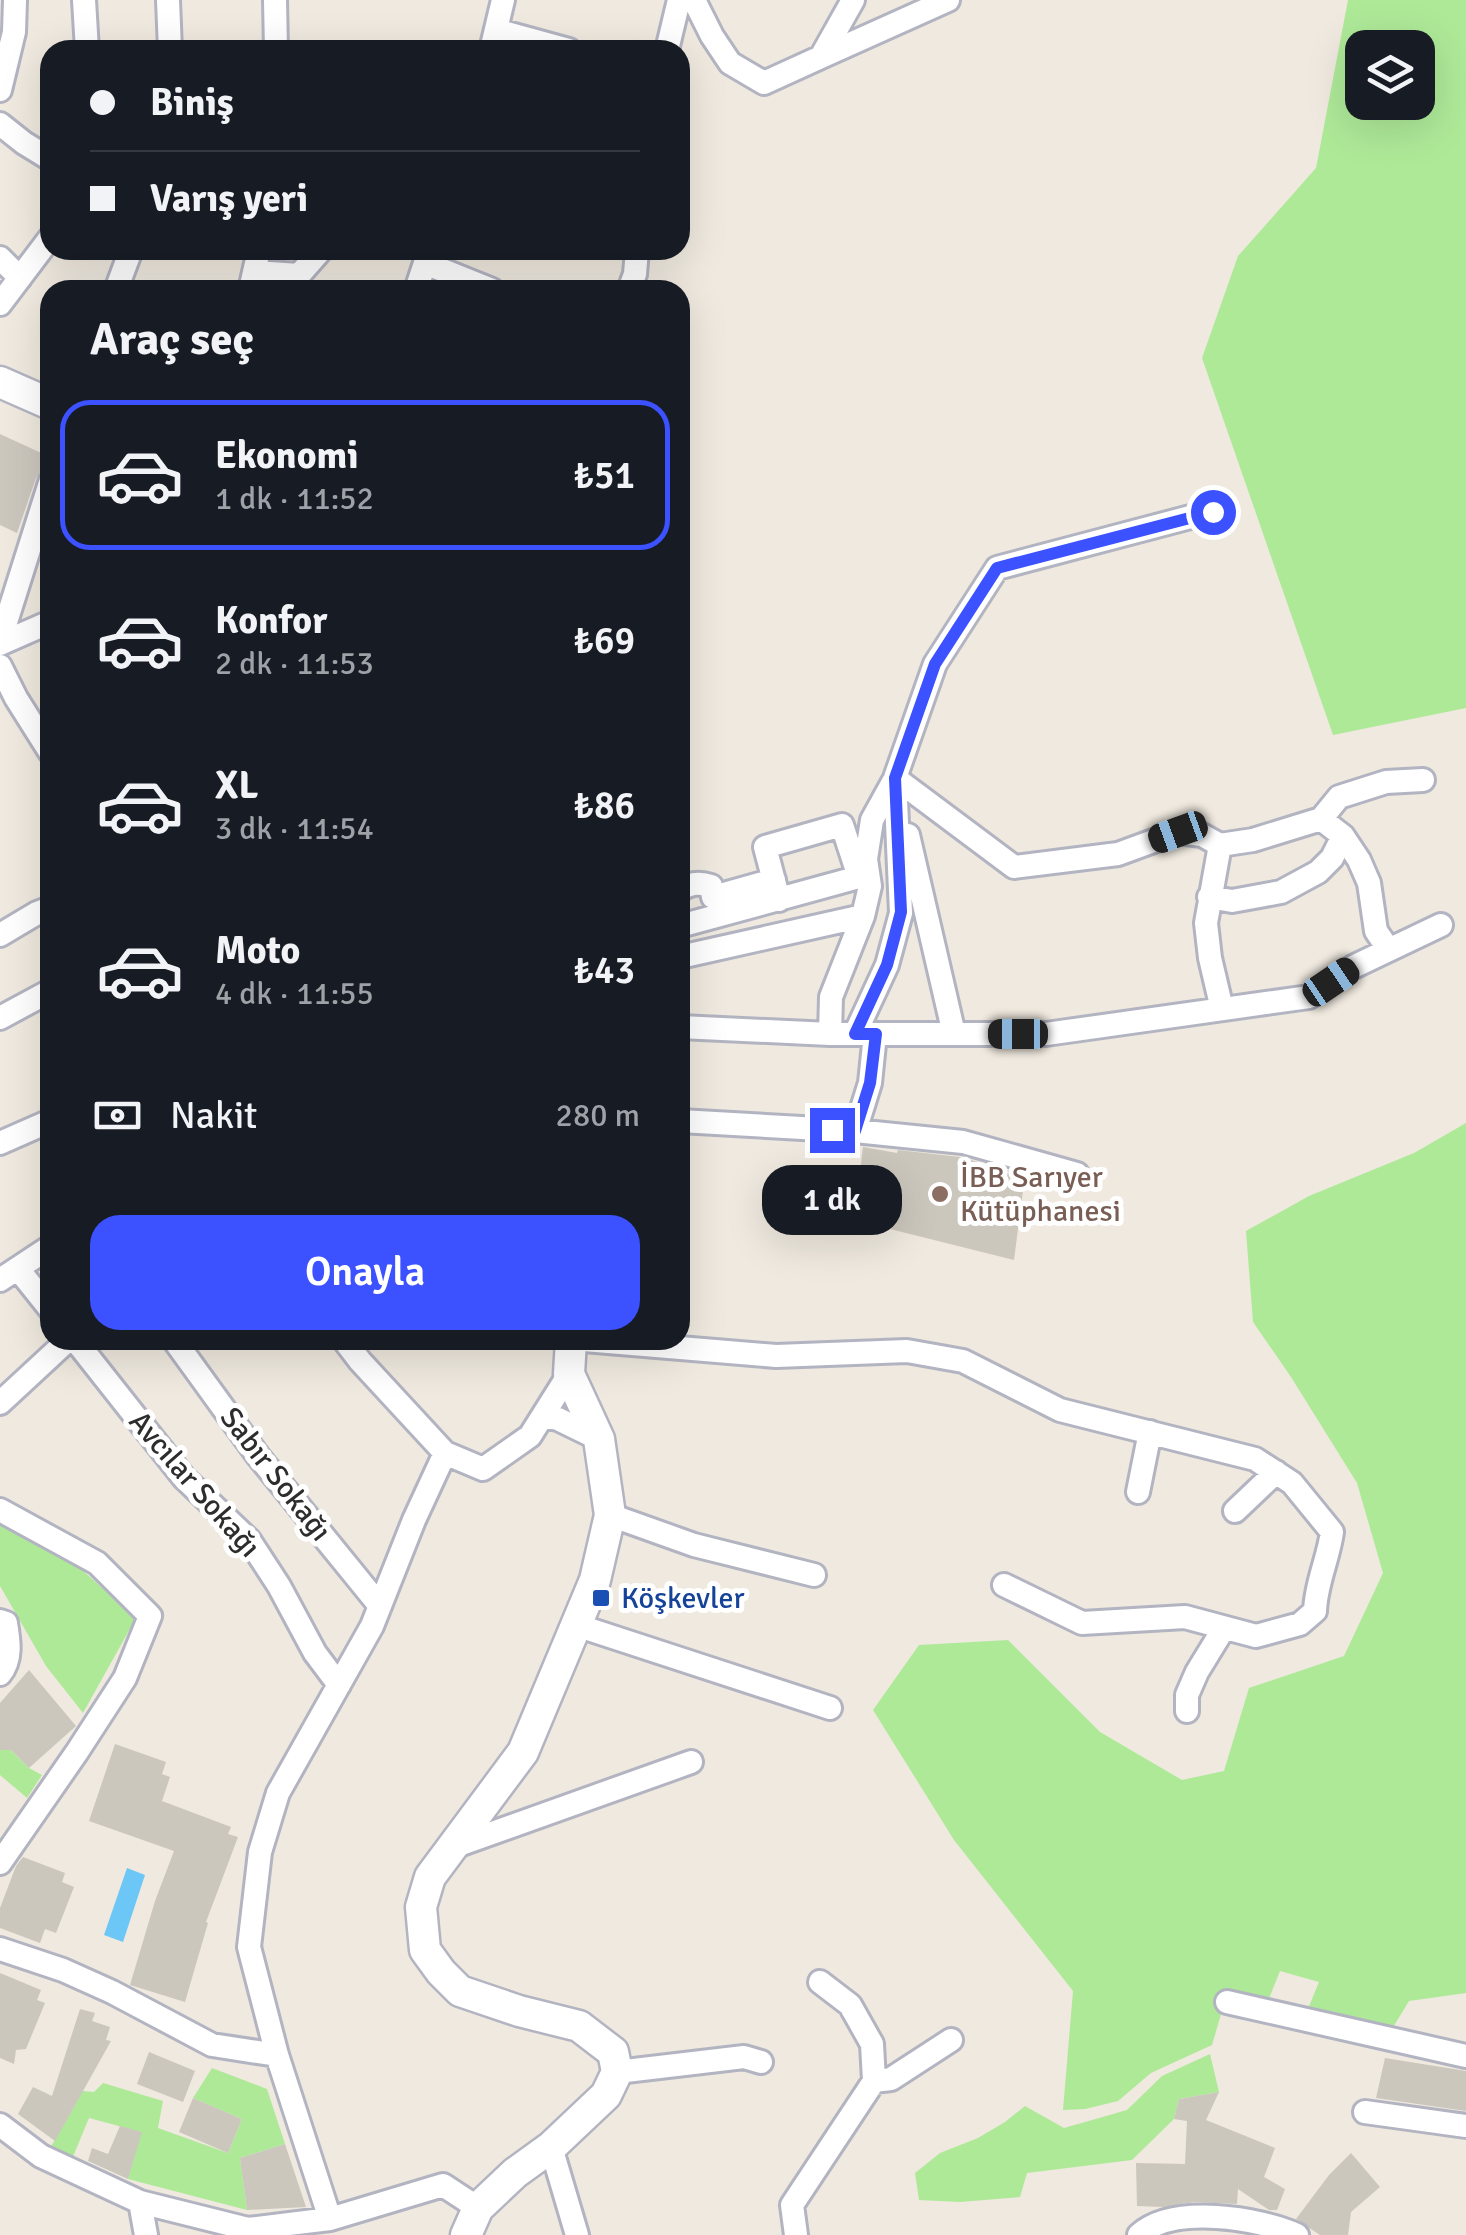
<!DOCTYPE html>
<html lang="tr">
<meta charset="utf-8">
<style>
:root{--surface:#171b24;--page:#20242c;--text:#f1f3f6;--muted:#9ea1a6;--line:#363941;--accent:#3c51ff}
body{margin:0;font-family:Signika,sans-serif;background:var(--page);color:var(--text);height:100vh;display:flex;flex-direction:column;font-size:38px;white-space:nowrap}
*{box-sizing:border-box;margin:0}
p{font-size:32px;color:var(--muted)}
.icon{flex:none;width:55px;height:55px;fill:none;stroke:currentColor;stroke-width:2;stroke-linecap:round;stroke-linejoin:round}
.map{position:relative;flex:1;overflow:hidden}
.drawer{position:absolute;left:40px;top:280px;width:650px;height:1070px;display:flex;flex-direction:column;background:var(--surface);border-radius:30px;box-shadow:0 10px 40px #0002}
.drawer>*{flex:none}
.banner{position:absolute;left:40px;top:40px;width:650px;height:220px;border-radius:30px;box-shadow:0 10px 40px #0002;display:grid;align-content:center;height:220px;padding:0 50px;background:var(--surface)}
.buttons{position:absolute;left:1345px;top:30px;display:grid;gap:20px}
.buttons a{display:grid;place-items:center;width:90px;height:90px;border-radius:20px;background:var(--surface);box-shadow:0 10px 40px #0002;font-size:50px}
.end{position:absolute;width:45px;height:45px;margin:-22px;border:12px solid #3c51ff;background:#fff;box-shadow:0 0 0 5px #fff}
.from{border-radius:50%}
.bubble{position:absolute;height:70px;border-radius:30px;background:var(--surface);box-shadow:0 10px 40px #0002;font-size:32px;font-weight:600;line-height:70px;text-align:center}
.car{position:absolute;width:30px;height:60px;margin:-30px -15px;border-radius:12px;box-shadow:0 0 8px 2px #0007;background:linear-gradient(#222 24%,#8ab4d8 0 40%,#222 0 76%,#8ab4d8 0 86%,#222 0)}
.banner b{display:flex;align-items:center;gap:35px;height:95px;font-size:38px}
.banner b+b{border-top:2px solid var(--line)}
.banner i{width:25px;height:25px;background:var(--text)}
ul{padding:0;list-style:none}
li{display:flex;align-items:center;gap:30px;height:150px;margin:0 20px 15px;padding:0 30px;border:5px solid transparent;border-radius:30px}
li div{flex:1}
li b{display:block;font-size:38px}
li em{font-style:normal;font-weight:600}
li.active{border-color:var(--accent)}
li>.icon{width:90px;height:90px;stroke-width:1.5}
h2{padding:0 50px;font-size:45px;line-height:120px}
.pay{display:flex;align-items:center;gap:25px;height:110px;padding:0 50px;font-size:38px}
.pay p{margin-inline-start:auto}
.primary-button{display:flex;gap:20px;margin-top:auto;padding:20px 50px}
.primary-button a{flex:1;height:115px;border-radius:30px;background:var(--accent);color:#fff;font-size:40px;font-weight:600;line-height:115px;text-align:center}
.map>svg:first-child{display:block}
</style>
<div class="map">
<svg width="1466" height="2235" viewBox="0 0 1466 2235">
<rect width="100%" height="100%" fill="#efe9df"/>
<!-- green -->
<path fill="#aee998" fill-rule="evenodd" d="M1348 0H1466V708L1333 735 1202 358 1238 256 1316 168ZM1362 48H1418V102H1362Z
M1466 1123V1993L1409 2001 1389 2034 1305 2016 1319 1982 1280 1971 1266 2006 1226 1997 1212 2045 1151 2073 1118 2101 1085 2109 1063 2110 1073 1991 954 1840 873 1710 919 1645 1008 1640 1100 1732 1182 1780 1224 1771 1249 1688 1344 1656 1383 1573 1357 1483 1291 1377 1253 1322 1246 1231 1309 1196 1414 1153Z
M0 1522 63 1553 136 1618 83 1713 46 1666 0 1586Z
M0 1750H11L29 1768 42 1775 27 1798 0 1775Z
M1210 2054 1219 2092 1179 2099 1174 2119 1132 2160 1027 2173 1020 2197 960 2202 919 2200 915 2173 940 2153 978 2138 1005 2122 1025 2106 1064 2128 1127 2110 1162 2076Z
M212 2068 267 2089 285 2144 240 2158 247 2210 128 2179 141 2132 89 2118 72 2159 49 2150 74 2107 62 2089 94 2092 103 2083 163 2101 158 2128 228 2153 242 2119 193 2098Z"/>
<!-- water -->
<path fill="#6cc7f7" d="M127 1868 145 1875 123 1942 104 1935Z"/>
<!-- building -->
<path fill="#cbc7bd" d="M0 434 50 457 46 469 36 478 17 533 0 525Z
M863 1147 897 1153 898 1150 960 1157 1025 1175 1014 1260 854 1220Z
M29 1670 76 1726 29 1768 11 1750H0V1703Z
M115 1744 166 1762 162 1774 170 1777 162 1801 231 1827 228 1834 238 1837 206 1922 208 1923 185 2002 130 1985 155 1901 174 1851 89 1821Z
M23 1857 65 1873 62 1882 74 1887 56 1933 45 1929 40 1943 0 1928V1908L16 1866Z
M0 1973 41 1990 37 2000 45 2003 26 2049 16 2050 14 2064 0 2058Z
M80 2009 95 2013 92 2021 110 2027 106 2040 111 2041 55 2141 18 2114 33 2087 52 2096Z
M149 2052 195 2071 183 2102 137 2084Z
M1385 2058 1466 2071V2111L1376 2098Z
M1219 2092 1206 2120 1275 2148 1264 2177 1285 2189 1277 2210H1269L1238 2189 1237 2204 1194 2202 1164 2207 1137 2206 1136 2163 1185 2164 1187 2121 1174 2119 1179 2099Z
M193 2098 242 2119 228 2153 179 2132Z
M120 2126 142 2132 128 2179 88 2161 92 2148 108 2154Z
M285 2144 306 2207 247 2210 240 2158Z
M1351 2153 1380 2187 1351 2212 1348 2235H1320L1296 2219 1329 2175Z"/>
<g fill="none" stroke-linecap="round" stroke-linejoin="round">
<!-- minor casing -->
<g stroke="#b3b4c1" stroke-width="28">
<path id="minor" d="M84 0 87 50
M168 0 170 50
M275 0 276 50
M694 0 712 36 730 63 764 83 821 57 853 0
M496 30 569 50
M491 50 503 0
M667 50 679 0
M821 57 948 0
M0 90 14 32 15 0
M0 124 24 143 50 159
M0 258 20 278
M425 263 492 290
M254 272 299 275 321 250
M116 290 131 250
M250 290 259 250
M416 290 429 251
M629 290 635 274 637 250
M0 304 50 238
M0 641 50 483
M0 644 50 622
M0 666 16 698 50 752
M895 778 1014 867 1118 854 1178 832 1202 835 1220 845 1206 923 1210 958 1222 1009
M1321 819 1339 797 1386 782 1423 780
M908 835 954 1034
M1220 845 1253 840 1321 819 1343 836 1359 860 1369 883 1376 931 1389 950
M680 890C690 883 699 882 711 886L713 897 774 880
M1209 897 1232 901 1281 892 1318 872 1332 858 1343 836
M680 926 859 877 842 825 765 847 779 900
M0 935 37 913 50 908
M680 957 863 916
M0 1018 50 991
M680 1027 830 1034H1046L1309 997 1353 967 1441 925
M830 1034 831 997 863 916 870 886 866 859 872 820 893 782
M855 1034 887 965 901 913 895 778 935 664 997 568 1213 511
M680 1121 855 1131 963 1142 1077 1174
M855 1131 870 1083 875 1034
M0 1143 50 1121
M18 1269 50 1309
M0 1280 50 1247
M75 1340 184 1478 249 1540 279 1586 315 1653 339 1685
M174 1340 258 1456 380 1606
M344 1340 360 1361 445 1453 483 1469 530 1436 569 1374
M584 1340 776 1356 907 1351 963 1361 1060 1410 1255 1459 1292 1483 1332 1532C1328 1560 1316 1583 1315 1611L1300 1624 1256 1636 1185 1617 1082 1623 1004 1585
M0 1403 68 1340
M543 1416 558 1419 599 1439
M1138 1492 1150 1432
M0 1510 97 1563 150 1616 125 1678 77 1752 0 1863
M1235 1511 1276 1472
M610 1515 694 1545 814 1575
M0 1621 6 1623C9 1641 12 1660 0 1674
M576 1625 830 1708
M1187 1711V1695L1197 1672 1224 1628
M453 1847 691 1762
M0 1949 63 1970 112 1992 212 2045 277 2055
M1227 2002 1466 2056
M617 2072 744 2057 761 2062
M874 2081 891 2079 951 2040
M1365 2112 1466 2126
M0 2125 41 2156 140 2202 248 2229 330 2219 443 2185 478 2208
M551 2147 577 2235
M140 2202 146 2235
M330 2219 277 2055 249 1947 260 1852 278 1793 372 1626 414 1520 445 1453
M796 2235 792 2205 874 2081 872 2044 850 2005 820 1982
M1139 2235C1173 2204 1259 2218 1297 2235"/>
</g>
<!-- tertiary casing -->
<g stroke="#b3b4c1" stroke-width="35">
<path id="tertiary" d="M0 382 50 404
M466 2235 478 2208 515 2173 551 2147 606 2095 617 2072 613 2052 579 2026 519 2011 460 1991 441 1972 425 1950 421 1907 430 1877 523 1752 595 1580 610 1515 599 1439 569 1374 571 1340"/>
</g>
<!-- minor -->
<use href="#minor" stroke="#fff" stroke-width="22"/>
<!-- tertiary -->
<use href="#tertiary" stroke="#fff" stroke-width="30"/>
</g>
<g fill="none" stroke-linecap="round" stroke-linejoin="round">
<!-- route -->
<path stroke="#3c51ff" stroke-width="12" d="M832 1130 855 1131 870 1083 876 1034H855L887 965 901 912 895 778 935 664 997 568 1213 512"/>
</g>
<!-- markers -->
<circle fill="#8d6e63" stroke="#fff" stroke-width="4" cx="940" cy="1194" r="10"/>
<rect fill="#1a4fb4" stroke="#fff" stroke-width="4" x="591" y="1588" width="20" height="20" rx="5"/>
<g text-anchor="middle" stroke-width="10" stroke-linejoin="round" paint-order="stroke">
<!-- education labels -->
<g font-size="30" fill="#785e54" stroke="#fff" text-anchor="start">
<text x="960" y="1187">İBB Sarıyer<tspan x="960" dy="34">Kütüphanesi</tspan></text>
</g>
<!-- street labels -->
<g font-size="30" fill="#2d2d2d" stroke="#fff">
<text transform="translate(276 1474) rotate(52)" y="10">Sabır Sokağı</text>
<text transform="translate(195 1484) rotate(49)" y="10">Avcılar Sokağı</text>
</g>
<!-- transit labels -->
<g font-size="30" fill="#164399" stroke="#fff" text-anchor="start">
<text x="621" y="1608">Köşkevler</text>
</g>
</g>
</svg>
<div class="buttons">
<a><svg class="icon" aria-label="layers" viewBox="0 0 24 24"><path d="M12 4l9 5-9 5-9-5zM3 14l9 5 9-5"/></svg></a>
</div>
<i class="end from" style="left:1213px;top:512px"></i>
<i class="end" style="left:832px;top:1130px"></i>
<div class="bubble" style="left:762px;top:1165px;width:140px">1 dk</div>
<i class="car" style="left:1178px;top:832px;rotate:250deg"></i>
<i class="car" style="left:1331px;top:982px;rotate:56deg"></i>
<i class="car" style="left:1018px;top:1034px;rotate:270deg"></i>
<div class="banner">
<b><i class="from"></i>Biniş</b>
<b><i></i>Varış yeri</b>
</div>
<section class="drawer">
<h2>Araç seç</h2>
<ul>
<li class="active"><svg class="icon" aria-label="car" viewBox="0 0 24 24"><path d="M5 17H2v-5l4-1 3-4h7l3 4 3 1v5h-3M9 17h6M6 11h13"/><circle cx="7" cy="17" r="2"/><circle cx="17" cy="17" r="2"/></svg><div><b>Ekonomi</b><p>1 dk · 11:52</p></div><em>₺51</em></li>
<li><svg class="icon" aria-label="car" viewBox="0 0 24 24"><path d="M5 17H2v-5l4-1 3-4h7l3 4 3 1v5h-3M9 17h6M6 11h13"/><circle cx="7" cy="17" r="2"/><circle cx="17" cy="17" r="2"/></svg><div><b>Konfor</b><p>2 dk · 11:53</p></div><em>₺69</em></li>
<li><svg class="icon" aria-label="car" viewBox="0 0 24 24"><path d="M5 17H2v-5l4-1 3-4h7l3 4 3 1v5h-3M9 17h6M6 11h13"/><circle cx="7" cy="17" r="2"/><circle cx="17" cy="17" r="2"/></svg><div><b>XL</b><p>3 dk · 11:54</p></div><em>₺86</em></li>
<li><svg class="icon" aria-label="car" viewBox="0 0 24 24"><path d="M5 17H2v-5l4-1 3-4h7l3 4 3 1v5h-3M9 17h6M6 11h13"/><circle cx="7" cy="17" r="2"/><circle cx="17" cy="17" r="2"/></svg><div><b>Moto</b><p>4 dk · 11:55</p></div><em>₺43</em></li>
</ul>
<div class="pay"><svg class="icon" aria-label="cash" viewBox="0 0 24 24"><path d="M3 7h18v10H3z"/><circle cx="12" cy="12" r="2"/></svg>Nakit<p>280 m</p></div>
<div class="primary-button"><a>Onayla</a></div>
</section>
</div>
